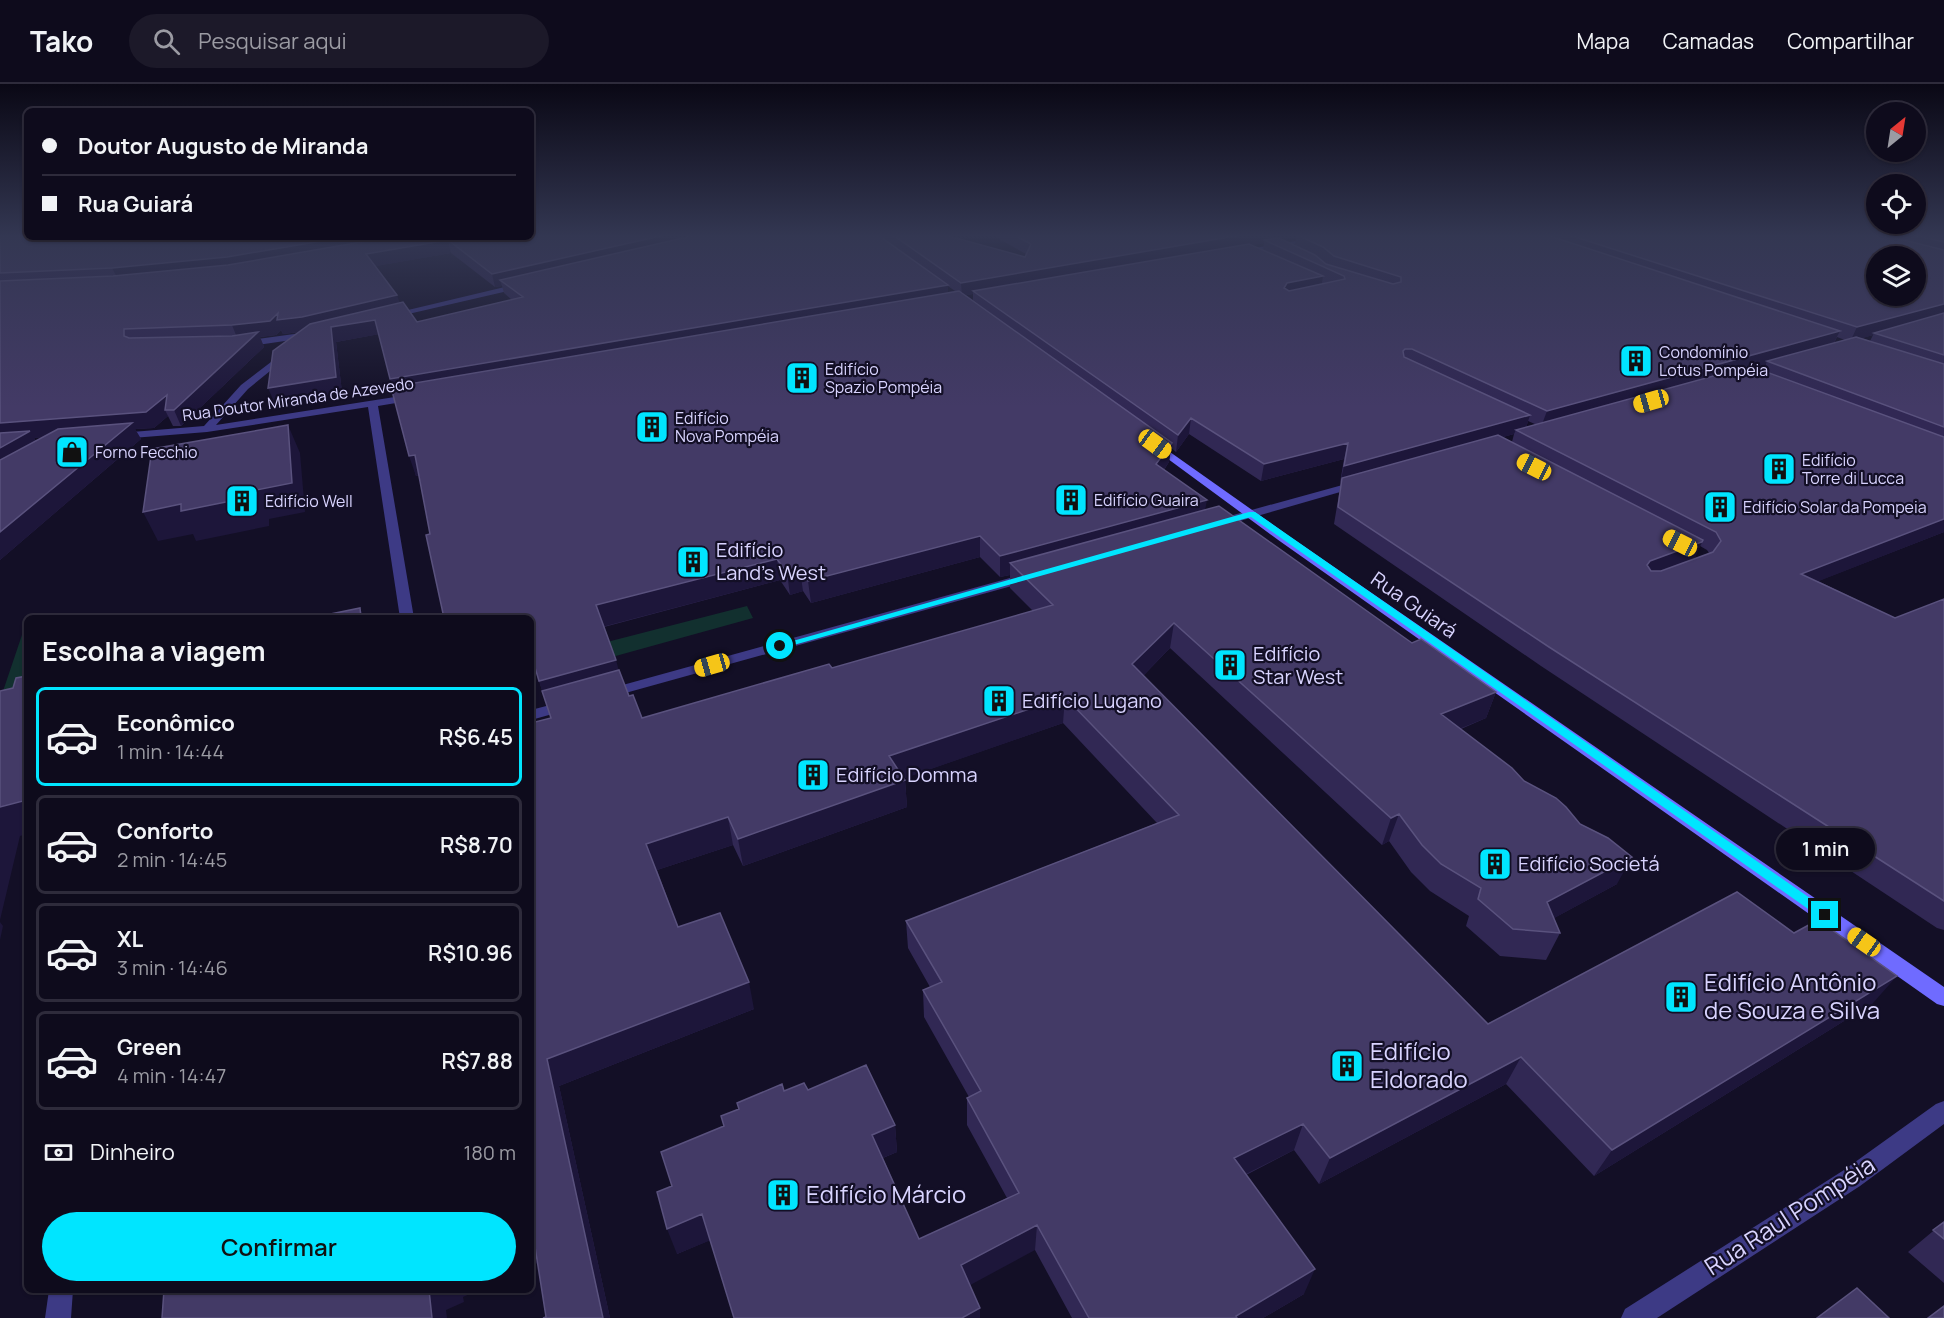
<!DOCTYPE html>
<html lang="pt">
<meta charset="utf-8">
<style>
:root{--surface:#0e0b1c;--page:#1c1929;--text:#f1f3f6;--muted:#9b9ba3;--line:#2e2b3b;--accent:#00e5ff}
body{margin:0;font-family:Manrope,sans-serif;background:var(--page);color:var(--text);height:100vh;display:flex;flex-direction:column;font-size:22px;white-space:nowrap}
*{box-sizing:border-box;margin:0}
p{font-size:20px;color:var(--muted)}
.icon{flex:none;width:33px;height:33px;fill:none;stroke:currentColor;stroke-width:2;stroke-linecap:round;stroke-linejoin:round}
.map{position:relative;flex:1;overflow:hidden}
.drawer{position:absolute;left:24px;top:531px;width:510px;height:678px;display:flex;flex-direction:column;background:var(--surface);border-radius:9px;box-shadow:0 2px 4px #0004,0 0 0 2px var(--line)}
.drawer>*{flex:none}
.top-card{position:absolute;left:24px;top:24px;width:510px;height:132px;border-radius:9px;box-shadow:0 2px 4px #0004,0 0 0 2px var(--line);display:grid;align-content:center;height:132px;padding:0 18px;background:var(--surface)}
.needle{width:39px;rotate:30deg}
.controls{position:absolute;left:1866px;top:18px;display:grid;gap:12px}
.controls a{display:grid;place-items:center;width:60px;height:60px;border-radius:50%;background:var(--surface);box-shadow:0 2px 4px #0004,0 0 0 2px var(--line);font-size:30px}
.end{position:absolute;width:27px;height:27px;margin:-14px;border:8px solid #00e5ff;background:#111;box-shadow:0 0 0 3px #111}
.from{border-radius:50%}
.bubble{position:absolute;height:42px;border-radius:21px;background:var(--surface);box-shadow:0 2px 4px #0004,0 0 0 2px var(--line);font-size:20px;font-weight:600;line-height:42px;text-align:center}
.car{position:absolute;width:18px;height:36px;margin:-18px -9px;border-radius:8px;box-shadow:0 0 4px 2px #0007;background:linear-gradient(#f5c518 24%,#345 0 40%,#f5c518 0 76%,#345 0 86%,#f5c518 0)}
.top-card b{display:flex;align-items:center;gap:21px;height:57px;font-size:22px}
.top-card b+b{border-top:2px solid var(--line)}
.top-card i{width:15px;height:15px;background:var(--text)}
ul{padding:0;list-style:none}
li{display:flex;align-items:center;gap:18px;height:99px;margin:0 12px 9px;padding:0 6px;border:3px solid var(--line);border-radius:9px}
li div{flex:1}
li b{display:block;font-size:22px}
li em{font-style:normal;font-weight:600}
li.selected{border-color:var(--accent)}
li>.icon{width:54px;height:54px;stroke-width:1.5}
h2{padding:0 18px;font-size:27px;line-height:72px}
.pay{display:flex;align-items:center;gap:15px;height:66px;padding:0 18px;font-size:22px}
.pay p{margin-inline-start:auto}
.cta{display:flex;gap:12px;margin-top:auto;padding:12px 18px}
.cta a{flex:1;height:69px;border-radius:36px;background:var(--accent);color:#111;font-size:24px;font-weight:600;line-height:69px;text-align:center}
header{display:flex;align-items:center;gap:36px;box-sizing:border-box;height:84px;padding:0 30px;background:var(--surface);border-bottom:2px solid var(--line)}
header strong{font-size:28px}
nav{display:flex;gap:33px;margin-inline-start:auto;font-size:21px}
.search{width:420px;height:54px;background:var(--page);display:flex;align-items:center;gap:15px;box-sizing:border-box;padding:0 21px;border-radius:33px;color:var(--muted);font-size:22px}
.map>svg:first-child{display:block}
</style>
<header>
<strong>Tako</strong>
<div class="search"><svg class="icon" aria-label="search" viewBox="0 0 24 24"><circle cx="10" cy="10" r="6"/><path d="M15 15l6 6"/></svg>Pesquisar aqui</div>
<nav><a>Mapa</a><a>Camadas</a><a>Compartilhar</a></nav>
</header>
<div class="map">
<svg width="1944" height="1234" viewBox="0 0 1944 1234">
<rect width="100%" height="100%" fill="#130f26"/>
<!-- green -->
<path fill="#12302f" d="M747 522 753 534 612 573 607 558Z
M27 544V616H0L24 545Z"/>
<g fill="none" stroke-linecap="round" stroke-linejoin="round">
<!-- street -->
<path fill="#3d3a85" fill-rule="evenodd" d="M1332 151H1347L1241 169 1237 167Z
M522 199H525V203L391 234 387 231Z
M309 248 313 251 312 253 244 263 240 260 244 257Z
M288 265 291 266V270L248 305 216 341 414 310 419 313 414 316 378 322 414 534H400L368 323 207 348 120 355 115 352 120 349 204 342 241 301Z
M1357 397 1363 400 1361 402 1219 443 1213 439 1215 436Z
M1028 489 1034 493 1033 496 611 613 606 615 599 610 601 607Z
M569 616 577 621 574 624 531 636V626Z
M1944 1017V1040L1860 1102 1657 1234H1621L1625 1225 1844 1086 1936 1020Z
M49 1206H73L71 1234H45Z"/>
<!-- secondary -->
<path fill="#6f6bff" fill-rule="evenodd" d="M1153 356 1289 452 1944 903V922L1937 920 1281 458 1149 361V357Z"/>
</g>
<!-- wall -->
<path fill="#312854" fill-rule="evenodd" d="M0 151H945L1025 173 1026 170 992 151H1944V448L1818 497 1895 534 1944 515V846L1937 844 1541 582 1334 440 1341 398 1340 399 1344 375 1261 397 1189 350 1176 368 1171 364 1169 378 1164 386 1205 426 1412 559 1496 608 1486 634 1461 645 1617 800 1554 834 1560 849 1546 876 1500 872 1466 842 1469 832 1430 807 1411 788 1389 757 1382 761 1170 564 1143 592 1488 940 1873 919 1594 1092 1506 1000 1319 1100 1294 1066 1246 1091 1304 1210 1263 1234H1072L1035 1166 710 1156 677 1170 672 1102 724 1042 721 1032 739 1025 737 1019 784 1007 808 1006 895 1041 897 1068 883 1074 919 1155 1007 1114 967 1041V1014L969 1013 924 933 923 906 930 903 908 864 906 837 1157 739 1063 639 904 694 905 696 907 723 743 782 733 761 657 786 678 843 754 925 559 1002 610 1234H543L546 1233 551 634 533 578 430 450 419 391 416 392 379 250 336 258 342 308 275 320 300 248 283 250 281 246 276 251 260 253 264 263 181 342H173L168 332 154 344 135 345 141 355 0 476ZM1296 154 1295 161 1283 156ZM1264 159 1263 166 1252 161ZM451 169 495 203 502 202 504 209 512 216 417 238 400 219 375 182ZM948 202 955 207 948 208ZM973 210V216L966 211ZM1873 251 1870 257 1862 254ZM1837 253 1845 256 1834 259ZM1766 280 1763 287 1754 284ZM1528 337 1537 341 1526 344ZM1514 350 1512 358 1503 353ZM43 353 36 357 34 354ZM1700 462 1707 466 1709 469 1694 475ZM980 473 1000 493 1010 491V504L1033 527 832 584 642 634 629 612 618 586 604 543 780 496 790 511 803 507 811 519Z
M1944 1138V1199L1908 1168Z"/>
<!-- shaded-wall -->
<path fill="#1d163a" d="M665 151H720L500 196 502 202 495 203 492 190Z
M1241 151H1297L1296 154 1268 158 1264 156V159L977 210 973 207V210L962 212 961 199Z
M345 153H422L119 197 112 184Z
M448 156 451 169 371 183 366 170Z
M1323 192 1321 205 1285 213 1284 204 1287 199Z
M948 201V215L395 311 390 295Z
M397 211 402 225 308 247 283 250 281 246 276 251 260 253 264 263 181 342 174 326H165L168 332 154 344 135 345 141 355 0 476V448L124 346 34 354 39 363 0 386V339L167 311 238 256 232 241 278 229Z
M1944 220V232L1874 249 1873 251 1850 258 1857 243Z
M375 236 380 250 336 258 342 308 275 320 268 304 331 243Z
M1840 247 1832 262 1767 277 1766 280 1541 343 1547 327Z
M1530 331 1525 347 1516 346 1514 350 1340 399 1344 382Z
M1191 334 1189 350 1176 368 1178 351Z
M288 341 300 369 305 428 269 435V442L196 457 193 450 158 457 143 428 256 406Z
M1172 359 1169 378 1154 400 1156 380Z
M1348 359 1344 375 1261 397 1264 380Z
M415 371 422 390 416 392 409 372Z
M1207 416 1203 437 1010 479V491L1000 493V472Z
M1944 435V448L1791 508 1801 490Z
M980 452V473L811 519 808 497Z
M1702 458 1694 476 1642 495 1647 481 1650 477Z
M777 475 780 496 602 543 596 521Z
M800 486 803 507 790 511 787 489Z
M360 524 364 534H361Z
M1174 539 1170 564 1129 606 1132 580Z
M616 576 622 598 546 619 539 597Z
M1496 608 1486 634 1432 656 1441 630Z
M1065 613 1063 639 891 699 889 672Z
M905 696 907 723 743 782 738 755Z
M27 716V750L20 752 0 836V723Z
M1399 730 1389 757 1382 761 1391 734Z
M728 733 733 761 654 787 646 760Z
M1632 773 1617 800 1534 845 1547 818Z
M0 838 3 842 0 856Z
M1897 892 1873 919 1594 1092 1612 1066Z
M749 898 754 925 559 1002 610 1234H603L547 975Z
M1521 973 1506 1000 1319 1100 1330 1074Z
M1303 1040 1294 1066 1226 1100 1234 1074Z
M895 1041 897 1068 875 1077 872 1051Z
M702 1130 711 1156 677 1170 667 1145Z
M1037 1141 1035 1166 961 1206V1181Z
M533 1150 546 1175 531 1182V1151Z
M1315 1185 1304 1210 1263 1234H1235L1236 1232Z
M429 1206H478L463 1213 464 1218 446 1226 447 1234H432Z
M980 1224V1234H962Z"/>
<!-- building -->
<path fill="#433a66" stroke="#5a527e" stroke-width="1.5" fill-rule="evenodd" d="M0 151H27V153H345L227 173 112 184 0 189Z
M531 151H665L492 190 448 156 366 170 397 211 302 233 277 236 278 229 270 237 232 241 124 245V252L129 254 232 252 258 248 174 326H165L167 311 146 328 0 339V197L113 192 228 181 390 153H531Z
M696 151H878L948 201 390 295 375 236 331 243 336 293 268 304 273 267 310 240 403 218 417 238 523 213 500 196Z
M893 151H945L1025 173 1031 160 1014 151H1241L961 199Z
M1297 151H1547L1840 247 1547 327 1412 265H1405L1403 267 1404 273 1530 331 1344 382 1348 359 1264 380 1191 334 1178 351 973 207 1249 160 1323 192 1287 199 1284 204 1289 207 1345 195 1344 192 1264 156 1279 154 1315 171 1326 180 1393 200 1401 198V193L1334 172 1323 163Z
M1569 151H1884L1944 166V220L1857 243ZM1876 172H1916V212H1876Z
M1913 151H1944V158Z
M959 207 1172 359 1156 380 1207 416 1000 472 980 452 808 497 800 486 787 489 777 475 596 521 616 576 539 597 531 570V534H444L426 451 430 450 415 371 409 372 391 303Z
M1944 229V271L1874 249Z
M1856 253 1944 280V343L1767 277Z
M1750 282 1944 353V435L1801 490 1895 534 1944 515V817L1549 563 1338 423 1342 394 1498 351 1703 456 1702 458 1650 477 1647 481 1651 487H1661L1713 468 1721 457 1716 448 1516 346Z
M132 339 0 448V376L58 345Z
M288 341 292 399 256 406V412L181 427V420L143 428 152 365Z
M30 347 0 364V349Z
M1219 422 1412 559 1421 555 1496 608 1441 630 1512 684 1524 697 1556 714 1566 723 1580 740 1608 754 1632 773 1547 818 1560 849 1513 845 1478 815 1481 804 1441 780 1422 761 1399 730 1391 734 1174 539 1132 580 1488 940 1737 808 1794 849 1818 836 1897 892 1612 1066 1521 973 1330 1074 1303 1040 1234 1074 1315 1185 1236 1232 1237 1234H1089L1037 1141 961 1181 980 1224 962 1234H734L702 1130 667 1145 657 1108 672 1102 661 1068 724 1042 721 1032 739 1025 737 1019 782 1000 784 1007 804 999 808 1006 866 981 895 1041 872 1051 919 1155 1019 1109 967 1014 981 1007 923 906 942 898 906 837 1179 731 1065 613 889 672 905 696 738 755 728 733 646 760 678 843 720 829 749 898 547 975 603 1234H543L546 1233 533 1150 531 1151V639L551 634 542 607 619 586 629 612 633 611 642 634 829 580 832 584 1053 521 1010 479Z
M360 524 361 534H311Z
M27 592V716L0 723V607L13 604 16 594Z
M1944 1138V1155L1933 1146Z
M1857 1204 1889 1234H1817Z
M164 1206H429L432 1234H162Z
M1944 1222V1234H1928Z"/>
<!-- sky -->
<linearGradient id="sky" x2="0" y2="1"><stop stop-color="#0a0815"/><stop offset="0.47" stop-color="#333752"/><stop offset="1" stop-color="#333752" stop-opacity="0"/></linearGradient>
<rect width="1944" height="323" fill="url(#sky)"/>
<!-- route -->
<path fill="#00e5ff" d="M1249 428H1255L1830 828V834H1821L1251 433 783 564 775 562Z"/>
<!-- icons -->
<defs>
<g id="building-square" transform="scale(1.725)"><rect x="-9" y="-9" width="18" height="18" rx="4" fill="#00e5ff" stroke="#130f26"/><path d="M-4-6H4V6H1V3H-1V6H-4ZM-2.5-4.3h1.7v1.8h-1.7ZM.8-4.3h1.7v1.8H.8ZM-2.5-1h1.7V.8h-1.7ZM.8-1h1.7V.8H.8Z" fill="#111"/></g>
<g id="shop-square" transform="scale(1.725)"><rect x="-9" y="-9" width="18" height="18" rx="4" fill="#00e5ff" stroke="#130f26"/><path d="M-5-2.5h2.3a2.7 3.5 0 0 1 5.4 0H5L5.5 6h-11ZM-1.5-2.5h3a1.5 2.3 0 0 0-3 0Z" fill="#111"/></g>
</defs>
<g fill-rule="evenodd">
<use href="#building-square" x="1636" y="277"/>
<use href="#building-square" x="802" y="294"/>
<use href="#building-square" x="652" y="343"/>
<use href="#shop-square" x="72" y="368"/>
<use href="#building-square" x="1779" y="385"/>
<use href="#building-square" x="1071" y="416"/>
<use href="#building-square" x="242" y="417"/>
<use href="#building-square" x="1720" y="423"/>
<use href="#building-square" x="693" y="478"/>
<use href="#building-square" x="1230" y="581"/>
<use href="#building-square" x="999" y="617"/>
<use href="#building-square" x="813" y="691"/>
<use href="#building-square" x="1495" y="780"/>
<use href="#building-square" x="1681" y="913"/>
<use href="#building-square" x="1347" y="982"/>
<use href="#building-square" x="783" y="1111"/>
</g>
<g text-anchor="middle" stroke-width="4.5" stroke-linejoin="round" paint-order="stroke">
<!-- far-poi labels -->
<g font-size="16" fill="#d9d4ff" stroke="#130f26" text-anchor="start">
<text x="1659" y="274">Condomínio<tspan x="1659" dy="18">Lotus Pompéia</tspan></text>
<text x="825" y="291">Edifício<tspan x="825" dy="18">Spazio Pompéia</tspan></text>
<text x="675" y="340">Edifício<tspan x="675" dy="18">Nova Pompéia</tspan></text>
<text x="95" y="374">Forno Fecchio</text>
<text x="1802" y="382">Edifício<tspan x="1802" dy="18">Torre di Lucca</tspan></text>
<text x="1094" y="422">Edifício Guaira</text>
<text x="265" y="423">Edifício Well</text>
<text x="1743" y="429">Edifício Solar da Pompeia</text>
</g>
<!-- far-street labels -->
<g font-size="16" fill="#d9d4ff" stroke="#130f26">
<text transform="translate(298 315) rotate(-8)" y="6">Rua Doutor Miranda de Azevedo</text>
</g>
<!-- poi labels -->
<g font-size="20" fill="#d9d4ff" stroke="#130f26" text-anchor="start">
<text x="716" y="473">Edifício<tspan x="716" dy="23">Land's West</tspan></text>
<text x="1253" y="577">Edifício<tspan x="1253" dy="23">Star West</tspan></text>
<text x="1022" y="624">Edifício Lugano</text>
<text x="836" y="698">Edifício Domma</text>
<text x="1518" y="787">Edifício Societá</text>
</g>
<!-- street labels -->
<g font-size="20" fill="#d9d4ff" stroke="#130f26">
<text transform="translate(1414 521) rotate(35)" y="7">Rua Guiará</text>
</g>
<!-- near-poi labels -->
<g font-size="24" fill="#d9d4ff" stroke="#130f26" text-anchor="start">
<text x="1704" y="907">Edifício Antônio<tspan x="1704" dy="28">de Souza e Silva</tspan></text>
<text x="1370" y="976">Edifício<tspan x="1370" dy="28">Eldorado</tspan></text>
<text x="806" y="1119">Edifício Márcio</text>
</g>
<!-- near-street labels -->
<g font-size="24" fill="#d9d4ff" stroke="#130f26">
<text transform="translate(1790 1132) rotate(-33)" y="8">Rua Raul Pompéia</text>
</g>
</g>
</svg>
<div class="controls">
<a><svg class="needle" viewBox="-14 -14 28 28"><path d="M0-13l5 13h-10z" fill="#e53935"/><path d="M0 13l5-13h-10z" fill="#9b9ba3"/></svg></a>
<a><svg class="icon" aria-label="locate" viewBox="0 0 24 24"><circle cx="12" cy="12" r="6"/><path d="M12 2v4M12 18v4M2 12h4M18 12h4"/></svg></a>
<a><svg class="icon" aria-label="layers" viewBox="0 0 24 24"><path d="M12 4l9 5-9 5-9-5zM3 14l9 5 9-5"/></svg></a>
</div>
<i class="end from" style="left:780px;top:562px"></i>
<i class="end" style="left:1825px;top:831px"></i>
<div class="bubble" style="left:1776px;top:744px;width:99px">1 min</div>
<i class="car" style="left:1651px;top:317px;rotate:254deg"></i>
<i class="car" style="left:1155px;top:360px;rotate:126deg"></i>
<i class="car" style="left:1534px;top:383px;rotate:297deg"></i>
<i class="car" style="left:1680px;top:459px;rotate:297deg"></i>
<i class="car" style="left:712px;top:581px;rotate:254deg"></i>
<i class="car" style="left:1864px;top:858px;rotate:305deg"></i>
<div class="top-card">
<b><i class="from"></i>Doutor Augusto de Miranda</b>
<b><i></i>Rua Guiará</b>
</div>
<section class="drawer">
<h2>Escolha a viagem</h2>
<ul>
<li class="selected"><svg class="icon" aria-label="car" viewBox="0 0 24 24"><path d="M5 17H2v-5l4-1 3-4h7l3 4 3 1v5h-3M9 17h6M6 11h13"/><circle cx="7" cy="17" r="2"/><circle cx="17" cy="17" r="2"/></svg><div><b>Econômico</b><p>1 min · 14:44</p></div><em>R$6.45</em></li>
<li><svg class="icon" aria-label="car" viewBox="0 0 24 24"><path d="M5 17H2v-5l4-1 3-4h7l3 4 3 1v5h-3M9 17h6M6 11h13"/><circle cx="7" cy="17" r="2"/><circle cx="17" cy="17" r="2"/></svg><div><b>Conforto</b><p>2 min · 14:45</p></div><em>R$8.70</em></li>
<li><svg class="icon" aria-label="car" viewBox="0 0 24 24"><path d="M5 17H2v-5l4-1 3-4h7l3 4 3 1v5h-3M9 17h6M6 11h13"/><circle cx="7" cy="17" r="2"/><circle cx="17" cy="17" r="2"/></svg><div><b>XL</b><p>3 min · 14:46</p></div><em>R$10.96</em></li>
<li><svg class="icon" aria-label="car" viewBox="0 0 24 24"><path d="M5 17H2v-5l4-1 3-4h7l3 4 3 1v5h-3M9 17h6M6 11h13"/><circle cx="7" cy="17" r="2"/><circle cx="17" cy="17" r="2"/></svg><div><b>Green</b><p>4 min · 14:47</p></div><em>R$7.88</em></li>
</ul>
<div class="pay"><svg class="icon" aria-label="cash" viewBox="0 0 24 24"><path d="M3 7h18v10H3z"/><circle cx="12" cy="12" r="2"/></svg>Dinheiro<p>180 m</p></div>
<div class="cta"><a>Confirmar</a></div>
</section>
</div>
